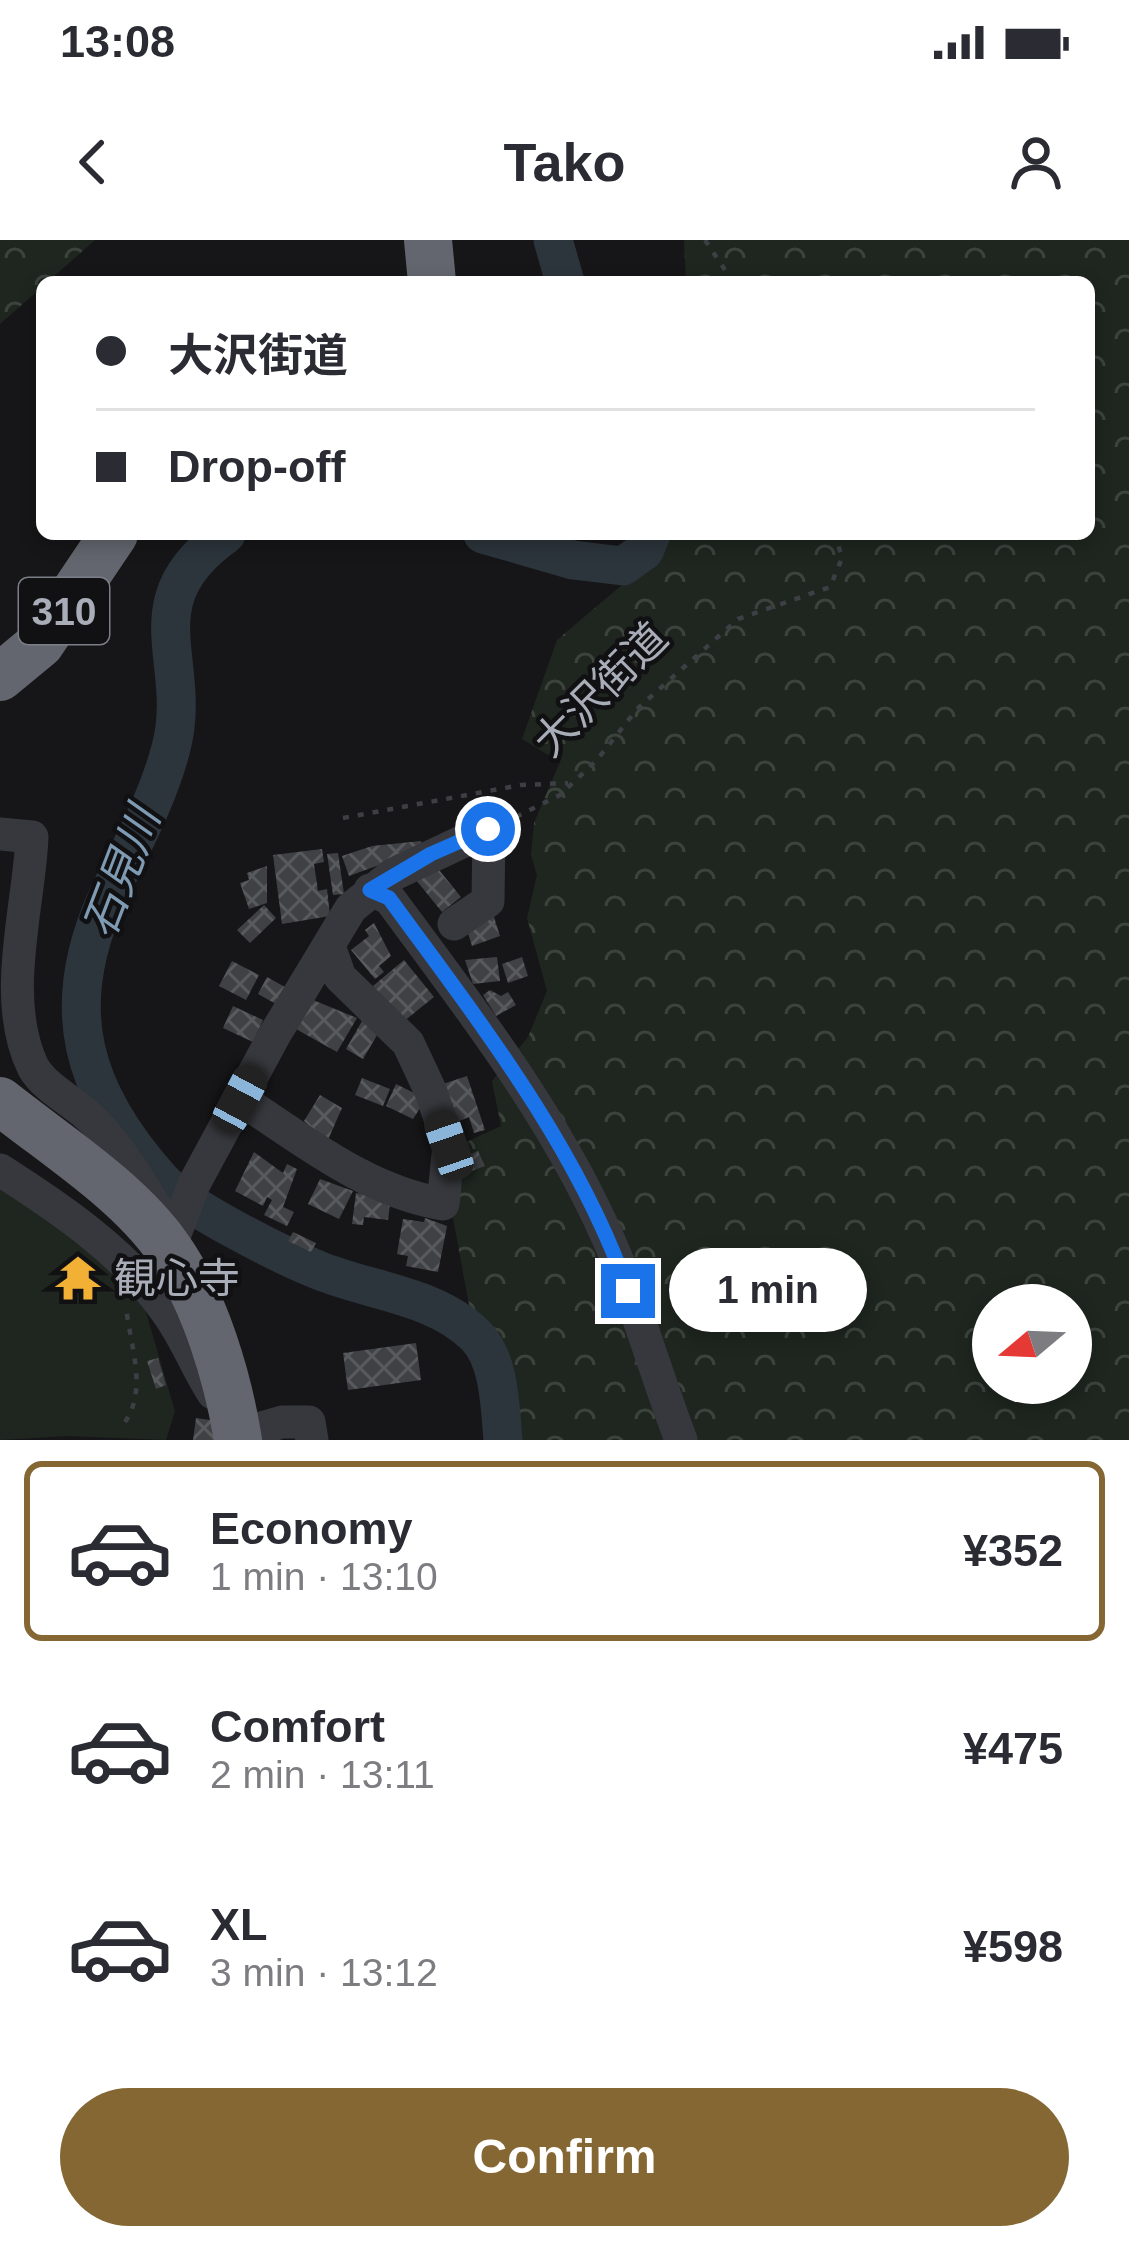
<!DOCTYPE html>
<meta charset="utf-8">
<style>
:root{--surface:#fff;--page:#f7f7f7;--text:#2b2b33;--muted:#7c7c81;--line:#e1e1e2;--accent:#856733}
body{margin:0;font-family:Arial,"Noto Sans JP",sans-serif;background:var(--page);color:var(--text);height:100vh;display:flex;flex-direction:column;font-size:45px;white-space:nowrap}
*{box-sizing:border-box;margin:0}
p{font-size:39px;color:var(--muted)}
.icon{flex:none;width:66px;height:66px;fill:none;stroke:currentColor;stroke-width:2;stroke-linecap:round;stroke-linejoin:round}
.map{position:relative;height:1200px;overflow:hidden}
.panel{display:flex;flex-direction:column;background:var(--surface);flex:1}
.panel>*{flex:none}
.hud{position:absolute;left:36px;top:36px;width:1059px;height:264px;border-radius:18px;box-shadow:0 6px 18px #0003;display:grid;align-content:center;height:264px;padding:0 60px;background:var(--surface)}
.needle{width:78px;rotate:251deg}
.controls{position:absolute;left:972px;top:1044px;display:grid;gap:24px}
.controls a{display:grid;place-items:center;width:120px;height:120px;border-radius:50%;background:var(--surface);box-shadow:0 6px 18px #0003;font-size:60px}
.end{position:absolute;width:54px;height:54px;margin:-27px;border:15px solid #1a73e8;background:#fff;box-shadow:0 0 0 6px #fff}
.from{border-radius:50%}
.bubble{position:absolute;height:84px;border-radius:42px;background:var(--surface);box-shadow:0 6px 18px #0003;font-size:39px;font-weight:700;line-height:84px;text-align:center}
.car{position:absolute;width:36px;height:72px;margin:-36px -18px;border-radius:15px;box-shadow:0 0 9px 3px #0007;background:linear-gradient(#222 24%,#8ab4d8 0 40%,#222 0 76%,#8ab4d8 0 86%,#222 0)}
.hud b{display:flex;align-items:center;gap:42px;height:114px;font-size:45px}
.hud b+b{border-top:3px solid var(--line)}
.hud i{width:30px;height:30px;background:var(--text)}
ul{padding:21px 0 0;list-style:none}
li{display:flex;align-items:center;gap:36px;height:180px;margin:0 24px 18px;padding:0 36px;border:6px solid transparent;border-radius:18px}
li div{flex:1}
li b{display:block;font-size:45px}
li em{font-style:normal;font-weight:700}
li.active{border-color:var(--accent)}
li>.icon{width:108px;height:108px;stroke-width:1.5}
.action{display:flex;gap:24px;margin-top:auto;padding:24px 60px}
.action a{flex:1;height:138px;border-radius:72px;background:var(--accent);color:#fff;font-size:48px;font-weight:700;line-height:138px;text-align:center}
.status{display:flex;justify-content:space-between;align-items:center;height:84px;padding:0 60px;background:var(--surface);direction:ltr}
.status svg{height:33px;fill:currentColor}
header{display:flex;justify-content:space-between;align-items:center;height:156px;padding:0 60px;background:var(--surface);font-size:54px;font-weight:700}
.map>svg:first-child{display:block}
</style>
<div class="status"><b>13:08</b><svg viewBox="0 0 49 12"><path d="M0 12V9h3v3zM5 12V6h3v6zM10 12V3h3v9zM15 12V0h3v12zM26 1h20v11H26zM47 4h2v5h-2z"/></svg></div>
<header><svg class="icon" aria-label="back" viewBox="0 0 24 24"><path d="M15 5l-7 7 7 7"/></svg>Tako<svg class="icon" aria-label="person" viewBox="0 0 24 24"><circle cx="12" cy="8" r="4"/><path d="M4 21q1-7 8-7t8 7"/></svg></header>
<div class="map">
<svg width="1129" height="1200" viewBox="0 0 1129 1200">
<defs>
<pattern id="forest-crowns" width="20" height="18" patternUnits="userSpaceOnUse" patternTransform="scale(3)"><rect width="20" height="18" fill="#1e261f"/><path d="M2 6a3 3 0 1 1 6 0M12 15a3 3 0 1 1 6 0" fill="none" stroke="#3c433d"/></pattern>
<pattern id="building-cross-hatch" width="8" height="8" patternUnits="userSpaceOnUse" patternTransform="scale(3)"><rect width="8" height="8" fill="#404145"/><path d="M0 0l8 8M0 8l8-8" fill="none" stroke="#595a5e"/></pattern>
</defs>
<rect width="100%" height="100%" fill="#161618"/>
<!-- forest -->
<path fill="url(#forest-crowns)" fill-rule="evenodd" d="M0 0H95L0 84Z
M684 0H1129V1200H494L450 962 460 905 501 886 492 841 528 797 547 751 527 678 537 635 531 615 534 583 560 522 522 499 557 400 642 328 656 294H1089V42H686ZM993 1065H1071V1143H993Z"/>
<!-- green -->
<path fill="#1e261f" d="M0 943 50 971 143 1062 175 1171 166 1200 68 1196 0 1200Z"/>
<g fill="none" stroke-linecap="round" stroke-linejoin="round">
<!-- river -->
<path stroke="#2c353c" stroke-width="39" d="M553 0 565 42
M226 294C129 363 194 421 171 508 157 562 130 608 107 658 57 769 82 852 161 940 185 967 281 1015 318 1030 368 1051 436 1055 476 1096 500 1120 500 1168 503 1200
M483 294 573 320 623 326 644 311 651 294"/>
</g>
<!-- building -->
<path fill="url(#building-cross-hatch)" d="M421 601 423 609 349 636 342 616 372 606Z
M322 609 324 622 314 624 318 651 327 649 330 676 282 684 273 615Z
M338 613 344 654 333 655 327 614Z
M435 625 461 657 442 672 416 640Z
M267 626V663L249 669 240 643 249 640 247 633Z
M264 665 276 678 250 703 237 690Z
M493 674 500 696 472 706 467 690Z
M374 683 391 716 379 726 384 732 375 739 351 710 369 696 365 690Z
M497 717 500 741 473 744 465 720Z
M522 717 528 736 508 743 502 724Z
M404 720 434 757 403 782 373 746Z
M232 721 259 735 246 760 219 746Z
M267 737 285 747 276 764 258 754Z
M490 750 501 756 508 752 516 765 496 776 483 755Z
M313 760 357 778 337 812 296 789Z
M233 766 263 780 253 802 223 788Z
M362 781 380 790 363 819 346 809Z
M467 836 485 890 474 893 469 877 459 881 461 888 455 890 437 846Z
M362 838 390 849 383 866 355 855Z
M396 844 426 859 413 879 386 866Z
M320 855 342 868 327 902 304 881Z
M478 911 485 926 472 931 466 916Z
M254 912 283 933 287 924 297 929 283 967 294 972 287 986 264 975 272 960 267 957 263 966 235 951Z
M320 939 353 951 339 979 308 964Z
M356 953 391 957 388 980 364 977 363 985 352 984Z
M425 978 447 986 438 1032 406 1026 408 1016 397 1014 403 979 424 982Z
M293 992 316 1003 311 1012 288 1001Z
M416 1103 421 1140 348 1150 343 1113Z
M158 1118 166 1145 156 1149 147 1121Z
M196 1178 217 1181 214 1200H193Z"/>
<g fill="none" stroke-linecap="round" stroke-linejoin="round">
<!-- path -->
<path stroke="#3d3f44" stroke-width="4.5" stroke-dasharray="6 9" stroke-linecap="butt" d="M705 0 733 42
M516 577 560 555 597 520 637 469 738 379 830 347 842 318 835 294
M343 578 521 545 568 543
M125 1182C148 1149 130 1105 126 1067"/>
<!-- minor -->
<path stroke="#37383d" stroke-width="33" d="M0 594 32 597C29 668 0 758 33 827 44 847 72 861 88 876 117 902 139 941 160 974
M370 650 389 658C472 770 563 887 616 1017 640 1077 658 1140 681 1200
M240 859C305 901 366 951 443 964L449 905 431 852 408 803 340 737 329 706
M0 930C58 967 126 1013 166 1071 185 1096 196 1127 213 1153
M169 1010 194 944 275 794 351 668 392 635 489 589 488 661 454 684
M237 1195 282 1182H309L312 1200"/>
<!-- highway -->
<path stroke="#63666e" stroke-width="48" d="M428 0 432 42
M0 437 40 404 114 294
M0 861C55 905 127 950 168 1008 205 1060 228 1138 238 1200"/>
</g>
<g fill="none" stroke-linecap="round" stroke-linejoin="round">
<!-- route -->
<path stroke="#1a73e8" stroke-width="15" d="M488 589 431 614 370 650 389 658C478 780 578 907 628 1051"/>
</g>
<!-- icons -->
<defs>
<g id="temple-bare" transform="scale(3.6)"><path d="M0-6L5-2H3V0L6.5 2.5H4V6H1.5V3h-3V6H-4V2.5H-6.5L-3 0V-2H-5Z" fill="#f2b134" stroke="#111113" stroke-width="2.5" paint-order="stroke"/></g>
</defs>
<g fill-rule="evenodd">
<use href="#temple-bare" x="78" y="1038"/>
</g>
<g text-anchor="middle" stroke-width="9" stroke-linejoin="round" paint-order="stroke">
<!-- shield labels -->
<rect fill="#111113" stroke="#7b7e86" stroke-width="3" x="19" y="338" width="90" height="66" rx="9"/>
<g font-size="39" font-weight="bold" fill="#a8adb8">
<text x="64" y="385">310</text>
</g>
<!-- street labels -->
<g font-size="42" fill="#a8adb8" stroke="#111113">
<text transform="translate(600 449) rotate(-45)" y="15">大沢街道</text>
</g>
<!-- poi labels -->
<g font-size="42" fill="#a8adb8" stroke="#111113" text-anchor="start">
<text x="114" y="1053">観心寺</text>
</g>
<!-- water labels -->
<g font-size="45" font-style="italic" fill="#7f9bb3" stroke="#111113">
<text transform="translate(121 632) rotate(-69)" y="16">石見川</text>
</g>
</g>
</svg>
<div class="controls">
<a><svg class="needle" viewBox="-14 -14 28 28"><path d="M0-13l5 13h-10z" fill="#e53935"/><path d="M0 13l5-13h-10z" fill="#7c7c81"/></svg></a>
</div>
<i class="end from" style="left:488px;top:589px"></i>
<i class="end" style="left:628px;top:1051px"></i>
<div class="bubble" style="left:669px;top:1008px;width:198px">1 min</div>
<i class="car" style="left:240px;top:859px;rotate:28deg"></i>
<i class="car" style="left:449px;top:905px;rotate:341deg"></i>
<div class="hud">
<b><i class="from"></i>大沢街道</b>
<b><i></i>Drop-off</b>
</div>
</div>
<section class="panel">
<ul>
<li class="active"><svg class="icon" aria-label="car" viewBox="0 0 24 24"><path d="M5 17H2v-5l4-1 3-4h7l3 4 3 1v5h-3M9 17h6M6 11h13"/><circle cx="7" cy="17" r="2"/><circle cx="17" cy="17" r="2"/></svg><div><b>Economy</b><p>1 min · 13:10</p></div><em>¥352</em></li>
<li><svg class="icon" aria-label="car" viewBox="0 0 24 24"><path d="M5 17H2v-5l4-1 3-4h7l3 4 3 1v5h-3M9 17h6M6 11h13"/><circle cx="7" cy="17" r="2"/><circle cx="17" cy="17" r="2"/></svg><div><b>Comfort</b><p>2 min · 13:11</p></div><em>¥475</em></li>
<li><svg class="icon" aria-label="car" viewBox="0 0 24 24"><path d="M5 17H2v-5l4-1 3-4h7l3 4 3 1v5h-3M9 17h6M6 11h13"/><circle cx="7" cy="17" r="2"/><circle cx="17" cy="17" r="2"/></svg><div><b>XL</b><p>3 min · 13:12</p></div><em>¥598</em></li>
</ul>
<div class="action"><a>Confirm</a></div>
</section>
